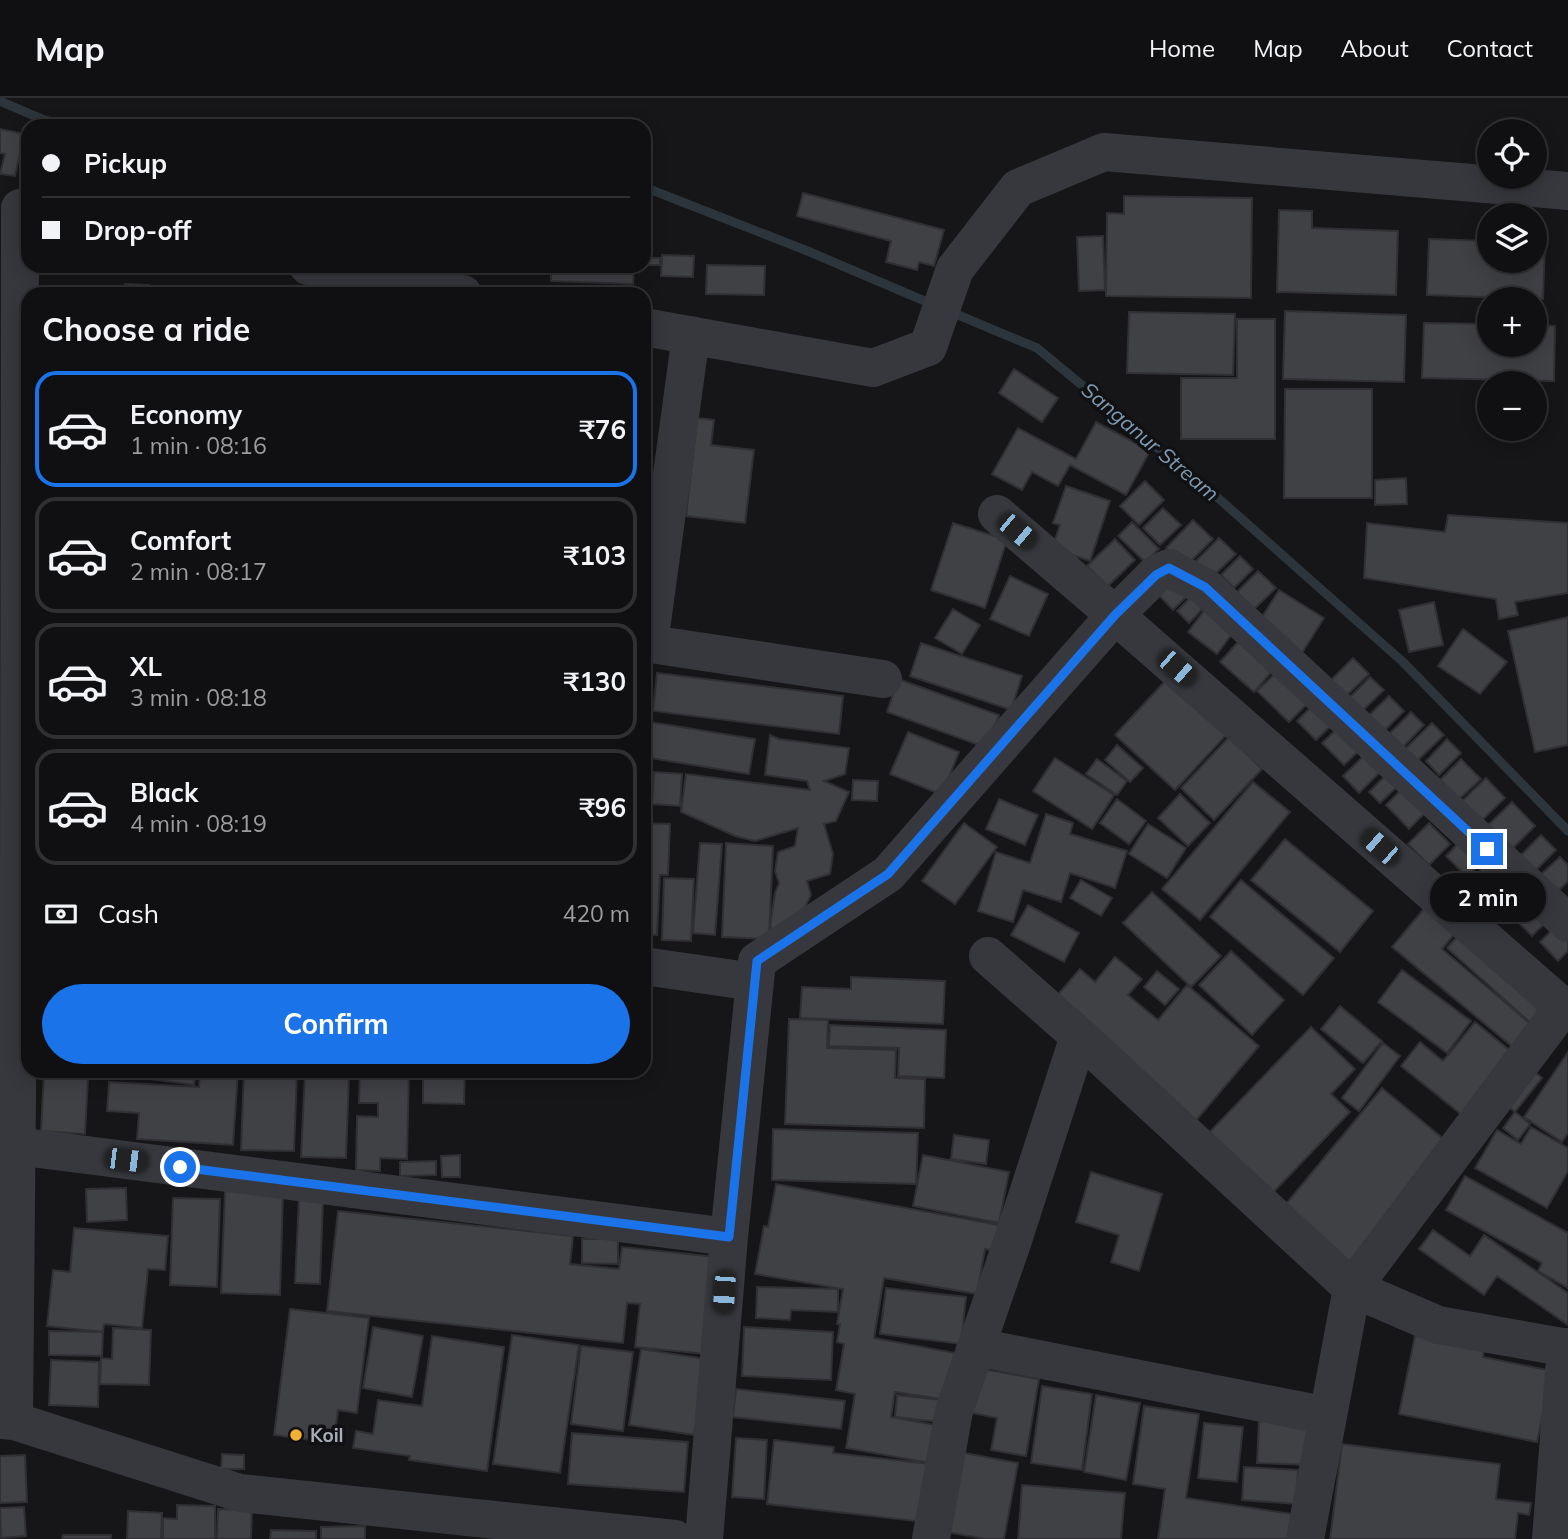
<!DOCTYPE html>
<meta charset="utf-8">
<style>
:root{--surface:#101012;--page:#1e1e20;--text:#f1f3f6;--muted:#9c9d9f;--line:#303032;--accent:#1a73e8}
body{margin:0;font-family:Mulish,sans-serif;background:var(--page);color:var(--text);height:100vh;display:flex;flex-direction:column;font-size:26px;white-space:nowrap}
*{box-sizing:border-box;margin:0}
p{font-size:23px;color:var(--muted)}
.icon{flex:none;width:38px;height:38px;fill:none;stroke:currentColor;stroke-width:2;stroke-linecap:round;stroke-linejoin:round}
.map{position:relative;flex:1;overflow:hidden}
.panel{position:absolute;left:21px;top:189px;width:630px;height:791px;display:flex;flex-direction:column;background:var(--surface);border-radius:21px;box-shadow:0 4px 18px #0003,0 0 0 2px var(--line)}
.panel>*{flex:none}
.guide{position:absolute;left:21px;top:21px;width:630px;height:154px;border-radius:21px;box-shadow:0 4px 18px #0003,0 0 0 2px var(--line);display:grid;align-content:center;height:154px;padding:0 21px;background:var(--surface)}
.fabs{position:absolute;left:1477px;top:21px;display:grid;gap:14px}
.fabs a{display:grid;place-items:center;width:70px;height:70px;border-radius:50%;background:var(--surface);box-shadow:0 4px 18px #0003,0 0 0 2px var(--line);font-size:35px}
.end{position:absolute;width:32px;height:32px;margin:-16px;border:9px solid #1a73e8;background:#fff;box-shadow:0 0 0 4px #fff}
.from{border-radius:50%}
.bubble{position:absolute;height:49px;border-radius:24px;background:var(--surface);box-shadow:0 4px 18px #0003,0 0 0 2px var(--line);font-size:23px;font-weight:700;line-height:49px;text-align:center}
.car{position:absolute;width:21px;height:42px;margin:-21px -10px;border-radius:9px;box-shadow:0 0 5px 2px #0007;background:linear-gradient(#222 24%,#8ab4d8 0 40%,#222 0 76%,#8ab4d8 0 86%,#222 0)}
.guide b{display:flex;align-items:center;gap:24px;height:66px;font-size:26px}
.guide b+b{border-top:2px solid var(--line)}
.guide i{width:18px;height:18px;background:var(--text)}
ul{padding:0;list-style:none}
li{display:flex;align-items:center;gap:21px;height:116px;margin:0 14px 10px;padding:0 7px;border:4px solid var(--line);border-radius:21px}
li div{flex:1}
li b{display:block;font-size:26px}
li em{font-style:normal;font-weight:700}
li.active{border-color:var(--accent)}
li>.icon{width:63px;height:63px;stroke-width:1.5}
h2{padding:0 21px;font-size:32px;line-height:84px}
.pay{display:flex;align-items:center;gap:18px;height:77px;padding:0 21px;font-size:26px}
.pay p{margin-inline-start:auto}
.cta{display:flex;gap:14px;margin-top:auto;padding:14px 21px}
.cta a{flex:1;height:80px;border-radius:42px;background:var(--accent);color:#fff;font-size:28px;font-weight:700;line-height:80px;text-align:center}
header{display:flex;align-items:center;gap:42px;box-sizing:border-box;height:98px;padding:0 35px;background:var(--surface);border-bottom:2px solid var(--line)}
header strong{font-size:33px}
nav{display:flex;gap:38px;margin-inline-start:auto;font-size:24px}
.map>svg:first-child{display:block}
</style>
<header>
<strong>Map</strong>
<nav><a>Home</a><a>Map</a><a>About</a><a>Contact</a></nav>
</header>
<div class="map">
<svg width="1568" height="1441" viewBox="0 0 1568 1441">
<rect width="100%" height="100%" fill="#161618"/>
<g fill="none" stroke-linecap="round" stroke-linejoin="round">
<!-- stream -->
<path stroke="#2c353c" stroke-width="9" d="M0 3 44 22 69 28
M644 89 810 154 934 207
M951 214 1037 250 1217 399 1403 564 1568 733"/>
</g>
<!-- building -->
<path fill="#404145" stroke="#303034" stroke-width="2" d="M0 31 24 36 15 78 0 76 5 56 0 55Z
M803 95 944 132 934 168 919 164 917 172 886 164 891 143 797 118Z
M1124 98 1252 100 1251 200 1106 198 1107 115 1124 116Z
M1279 112 1312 113V130L1398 133 1396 197 1277 194Z
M644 128H651L650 160H660V167H644Z
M1103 138 1105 192 1079 193 1077 139Z
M1429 141 1489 143V163H1535V145H1545L1543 201 1427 197Z
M662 157 694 158 693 179 661 178Z
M707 167 765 168 764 197 706 196Z
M551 168H634L633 186 551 183Z
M125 186 149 187V196H124Z
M1285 213 1406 217 1404 284 1283 281Z
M1129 214 1235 216 1233 277 1127 275Z
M1237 221H1275V341H1181V280H1237Z
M1424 225 1489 226V247H1535V227L1555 228 1554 283 1422 280Z
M1014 271 1058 300 1042 324 999 295Z
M1285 291H1372V400H1284Z
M697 320 714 322 711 347 754 352 745 425 686 418Z
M1096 324 1150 353 1126 397 1070 367 1058 388 1032 374 1022 392 992 376 1018 330 1076 361Z
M1406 380 1407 406 1375 407V382Z
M1145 383 1164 402 1139 427 1120 408Z
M1066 388 1110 403 1090 463 1052 450 1060 427 1053 425Z
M1163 410 1181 427 1160 447 1143 430Z
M1448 417 1568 425V495L1515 504 1518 517 1499 521 1496 501 1364 480 1367 425 1445 434Z
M1193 422 1213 441 1185 469 1166 450Z
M1132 424 1159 451 1145 464 1118 438Z
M953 425 1007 442 985 510 931 492Z
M1219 440 1236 456 1211 480 1195 464Z
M1115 441 1135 462 1108 488 1087 468Z
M1240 458 1253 471 1234 490 1221 477Z
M1258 473 1276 490 1253 512 1236 495Z
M1010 478 1048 496 1029 538 990 521Z
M1171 478 1189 496 1173 512 1155 493Z
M1279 492 1324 520 1302 555 1257 527Z
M1193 497 1205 508 1189 525 1177 513Z
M1434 504 1443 547 1409 554 1399 512Z
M1209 506 1238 528 1217 556 1188 534Z
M953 511 980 527 962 556 935 540Z
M1568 519V647L1535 654 1508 533Z
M1463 531 1507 564 1480 596 1438 568Z
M1245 536 1279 565 1254 594 1220 564Z
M921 545 1022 578 1011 612 910 578Z
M1353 560 1369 576 1346 598 1331 582Z
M1280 571 1312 601 1289 624 1257 593Z
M657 575 843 598 839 636 653 613Z
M1370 579 1384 592 1362 613 1349 600Z
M1168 580 1228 635 1175 692 1115 637Z
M898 581 999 617 987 650 887 614Z
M1389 598 1404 613 1381 636 1366 620Z
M1320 600 1339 620 1316 642 1297 623Z
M1411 614 1424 627 1402 650 1389 636Z
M650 624 755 641 749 676 644 659Z
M1344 624 1366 646 1344 667 1322 645Z
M1432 625 1444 637 1417 663 1405 651Z
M908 634 959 654 942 697 890 676Z
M770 637 779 641 849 650 845 676 824 683 849 694 836 723 824 726 833 756 830 776 807 783 811 797 805 809 773 837 770 827 775 795 779 785 775 773 778 754 795 748 798 730 755 743 735 738 681 714 686 676 810 692 807 683 765 677Z
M1229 639 1262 671 1214 722 1181 690Z
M1447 641 1461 655 1439 677 1426 663Z
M1117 647 1143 670 1130 684 1105 662Z
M1374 648 1390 664 1359 695 1343 678Z
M1055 660 1114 697 1092 731 1033 693Z
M1097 661 1127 683 1117 697 1086 676Z
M1461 661 1481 681 1459 701 1440 682Z
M1393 670 1405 681 1380 705 1369 694Z
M654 674 682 676 680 708 652 706Z
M644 675H651L650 709 644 708Z
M1486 680 1505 700 1479 725 1460 705Z
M853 682 878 683 877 703 852 702Z
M1253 684 1290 714 1200 822 1162 791Z
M1409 684 1433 707 1409 731 1386 707Z
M1180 696 1210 725 1188 748 1158 720Z
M999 701 1038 717 1025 747 986 731Z
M1117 701 1146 723 1129 746 1100 725Z
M1512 704 1535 728 1508 755 1484 731Z
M1046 716 1073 725 1070 736 1127 753 1115 790 1070 775 1061 804 1023 792 1013 824 978 813 996 754 1030 765Z
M644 725 670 726 668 777H660L657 837 644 836Z
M964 725 997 749 955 806 922 783Z
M1429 725 1450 746 1429 767 1408 746Z
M1148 726 1186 750 1167 780 1129 756Z
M1541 737 1556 752 1534 774 1519 759Z
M1465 738 1486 760 1467 779 1446 758Z
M1285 741 1373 813 1340 854 1251 782Z
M700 745 722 746 715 837 693 835Z
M726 745 773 748 769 841 722 839Z
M1560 759 1568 767V783L1556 795 1539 778Z
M1492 761 1520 788 1501 807 1473 779Z
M664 780 694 781 691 843 662 842Z
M1081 782 1112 800 1101 818 1070 800Z
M1241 782 1334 860 1303 897 1210 819Z
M1152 794 1221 858 1191 889 1123 825Z
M1526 795 1551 819 1532 838 1507 813Z
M1028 807 1079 835 1064 864 1011 837Z
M1427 807 1457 833 1442 851 1533 928 1514 950 1392 849Z
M1559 825 1568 835V853L1558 863 1540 844Z
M1460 835 1546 912 1533 927 1447 850Z
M1231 853 1284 902 1252 937 1199 887Z
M1115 859 1142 881 1128 897 1158 922 1187 887 1259 948 1193 1026 1050 906 1080 871 1095 884Z
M1402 872 1471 923 1447 955 1378 904Z
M1157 873 1179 891 1165 907 1144 889Z
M851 879 945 883 943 926 800 920 802 889 851 891Z
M1340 908 1382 943 1363 965 1321 931Z
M789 921 828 922 827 950 896 952 895 980 925 981 924 1030 785 1026Z
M1475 924 1513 955 1462 1017 1401 968 1420 944 1443 963Z
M830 927 946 932 944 980 898 978 899 950 829 948Z
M1311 929 1355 971 1331 996 1350 1014 1266 1102 1202 1042Z
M1383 945 1400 958 1359 1013 1342 1000Z
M1568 954V1035L1562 1044 1524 1019Z
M1526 967 1542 980 1515 1014 1499 1001Z
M90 973H196L194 987Z
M200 973H238L233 1047 137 1041 139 1015 107 1013 109 984 199 989Z
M244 973H297L294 1053 241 1052Z
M360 973H409L407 1061 380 1060V1073L356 1072 357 1018 378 1019V1005H359Z
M423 973H465L464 1006 423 1005Z
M305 975 349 977 346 1060 301 1059Z
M44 977 88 980 85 1036 41 1033Z
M1382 990 1452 1048 1350 1171 1280 1113Z
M1515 1014 1530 1026 1518 1042 1503 1030Z
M1531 1029 1568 1050V1073L1547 1110 1475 1070 1497 1032 1521 1046Z
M773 1031 918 1035 916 1086 772 1082Z
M954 1037 989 1042 986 1066 951 1061Z
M460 1057V1079H442L441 1058Z
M923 1057 1009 1074 999 1125 913 1108Z
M436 1063V1077L400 1078V1064Z
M1091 1074 1162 1096 1139 1173 1111 1164 1119 1137 1076 1124Z
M1465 1078 1568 1135V1190L1538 1173 1542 1165 1446 1112Z
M776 1086 999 1127 995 1153 985 1151 977 1196 884 1180 874 1240 955 1255 947 1302 895 1294 891 1319 936 1327 930 1365 846 1350 855 1296 836 1292 844 1246 837 1244 840 1226H837L843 1191 755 1176 764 1128 768 1129Z
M126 1090 127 1122 87 1124 86 1091Z
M225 1093 283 1095 280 1197 221 1195Z
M173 1100 220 1101 217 1189 170 1187Z
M299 1100 323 1101 320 1186 295 1185Z
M338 1113 573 1138 570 1166 619 1171 622 1149 716 1159 706 1256 635 1249 640 1206 627 1205 623 1245 327 1213Z
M74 1130 168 1138 165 1172 148 1171 142 1230 104 1226 103 1234 47 1228 53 1172 70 1174Z
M1433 1132 1470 1158 1484 1137 1568 1195V1227L1497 1178 1484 1197 1419 1151Z
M582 1141H618V1166L582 1165Z
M757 1189 838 1191V1214L791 1212 790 1222 756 1220Z
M886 1190 966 1199 961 1246 880 1236Z
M290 1211 369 1220 357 1315 338 1312 334 1345 274 1337Z
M373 1229 423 1238 412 1299 363 1290Z
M744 1229 833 1234 831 1282 742 1278Z
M113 1230 151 1232 149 1287 100 1286 101 1260 112 1261Z
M49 1233 103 1234 102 1258 49 1257Z
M512 1237 579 1247 560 1375 493 1366Z
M432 1238 504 1249 487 1373 409 1362 410 1358 353 1350 356 1333 373 1336 378 1302 422 1308Z
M1415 1238 1484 1249 1483 1259 1552 1273 1537 1344 1399 1316Z
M581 1248 633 1254 623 1333 571 1326Z
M641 1251 706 1261 694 1337 629 1327Z
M51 1262 99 1264 98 1309 49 1307Z
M976 1270 1039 1281 1026 1358 991 1352 997 1320 968 1314Z
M1042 1288 1092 1296 1082 1372 1031 1365Z
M736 1291 845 1303 841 1331 733 1319Z
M897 1297 942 1302 939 1324 895 1319Z
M1096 1297 1140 1305 1126 1382 1084 1374Z
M1144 1308 1199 1316 1186 1400 1292 1416 1288 1441H1158L1165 1391 1133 1386Z
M1259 1323 1313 1325 1311 1367 1257 1365Z
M1204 1325 1243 1329 1237 1384 1198 1380Z
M572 1335 688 1344 684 1394 568 1386Z
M736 1340 767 1342 764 1401 732 1399Z
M774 1342 834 1349 833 1355 930 1366 924 1424 767 1406Z
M1342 1346 1500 1366 1496 1401 1531 1405 1529 1417 1518 1415 1515 1441H1330Z
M954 1353 1018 1365 1004 1441H985L941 1433Z
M222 1356 244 1357V1371H221Z
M25 1357 27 1404 0 1405V1358Z
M1244 1369 1298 1372 1296 1406 1242 1402Z
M1022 1387 1125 1395 1121 1441H1018Z
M177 1407 215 1408V1441H163V1420L177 1421Z
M24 1409 26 1438 1 1440 0 1410Z
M218 1411 252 1412 251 1441H217Z
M128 1413 162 1415 161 1441H127Z
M365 1428V1441H321V1429Z
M271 1432 316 1433V1441H270Z
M63 1437H111V1441H62Z"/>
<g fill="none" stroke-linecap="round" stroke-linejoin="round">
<!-- minor -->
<path stroke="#37383d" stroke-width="38" d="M308 168 463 196
M644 229 873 270 928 249 955 171 1018 90 1104 54 1568 93
M997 416 1115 517 1156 476 1169 470 1205 489 1568 825
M644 545 883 581
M649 546 691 237
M988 858 1079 938 1352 1190 1438 1227 1568 1250
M644 868 754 884
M16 1048 729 1139
M977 1249 1328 1318
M0 1322 14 1323 240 1395 675 1441
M14 1323 19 775 20 110
M704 1441 729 1139 757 863 888 776 1115 517 1563 909 1352 1190 1305 1441
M931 1441 954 1313 1012 1145 1079 938
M1551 1441 1566 1249"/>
</g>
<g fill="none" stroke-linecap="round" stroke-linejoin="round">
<!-- route -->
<path stroke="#1a73e8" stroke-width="9" d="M180 1069 729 1139 757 863 888 776 1115 517 1156 477 1169 470 1205 489 1487 751"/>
</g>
<!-- markers -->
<circle fill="#f2b134" stroke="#111113" stroke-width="2.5" cx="296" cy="1337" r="7"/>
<g text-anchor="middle" stroke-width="7" stroke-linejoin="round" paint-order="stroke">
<!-- poi labels -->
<g font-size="19" font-weight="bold" fill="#a8adb8" stroke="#111113" text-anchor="start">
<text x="310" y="1344">Koil</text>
</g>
<!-- water labels -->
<g font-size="21" font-style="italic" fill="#7f9bb3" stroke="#111113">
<text transform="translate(1150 344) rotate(40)" y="7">Sanganur Stream</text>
</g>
</g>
</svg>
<div class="fabs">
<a><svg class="icon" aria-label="locate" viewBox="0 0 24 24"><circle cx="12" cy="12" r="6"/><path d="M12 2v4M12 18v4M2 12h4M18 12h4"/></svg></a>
<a><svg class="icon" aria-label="layers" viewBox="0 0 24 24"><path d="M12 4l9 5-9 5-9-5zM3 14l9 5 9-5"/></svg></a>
<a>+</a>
<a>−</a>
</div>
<i class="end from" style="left:180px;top:1069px"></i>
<i class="end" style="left:1487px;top:751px"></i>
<div class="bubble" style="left:1430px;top:775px;width:116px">2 min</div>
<i class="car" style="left:1017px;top:433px;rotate:130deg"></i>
<i class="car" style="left:1177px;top:570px;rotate:131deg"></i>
<i class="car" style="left:1380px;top:749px;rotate:311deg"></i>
<i class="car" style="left:126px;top:1062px;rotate:97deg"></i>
<i class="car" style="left:724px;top:1194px;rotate:184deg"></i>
<div class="guide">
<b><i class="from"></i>Pickup</b>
<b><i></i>Drop-off</b>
</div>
<section class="panel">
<h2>Choose a ride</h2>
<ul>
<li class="active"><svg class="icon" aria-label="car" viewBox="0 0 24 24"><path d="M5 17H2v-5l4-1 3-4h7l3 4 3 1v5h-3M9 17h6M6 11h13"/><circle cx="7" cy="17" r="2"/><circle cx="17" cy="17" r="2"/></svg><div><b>Economy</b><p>1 min · 08:16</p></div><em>₹76</em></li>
<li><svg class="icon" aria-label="car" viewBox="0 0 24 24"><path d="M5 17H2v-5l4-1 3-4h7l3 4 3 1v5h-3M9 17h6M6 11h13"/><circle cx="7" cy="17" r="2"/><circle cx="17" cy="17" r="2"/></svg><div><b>Comfort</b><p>2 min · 08:17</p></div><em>₹103</em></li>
<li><svg class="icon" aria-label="car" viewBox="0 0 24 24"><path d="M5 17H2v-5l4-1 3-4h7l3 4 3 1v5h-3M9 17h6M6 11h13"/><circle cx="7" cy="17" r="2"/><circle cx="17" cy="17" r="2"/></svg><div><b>XL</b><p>3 min · 08:18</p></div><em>₹130</em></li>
<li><svg class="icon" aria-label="car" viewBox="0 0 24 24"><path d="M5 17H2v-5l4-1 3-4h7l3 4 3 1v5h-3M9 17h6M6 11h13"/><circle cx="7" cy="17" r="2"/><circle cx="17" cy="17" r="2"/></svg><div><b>Black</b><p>4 min · 08:19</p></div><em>₹96</em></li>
</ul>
<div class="pay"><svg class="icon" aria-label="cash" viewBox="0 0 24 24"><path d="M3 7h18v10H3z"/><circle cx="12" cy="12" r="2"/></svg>Cash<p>420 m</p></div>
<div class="cta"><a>Confirm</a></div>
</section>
</div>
